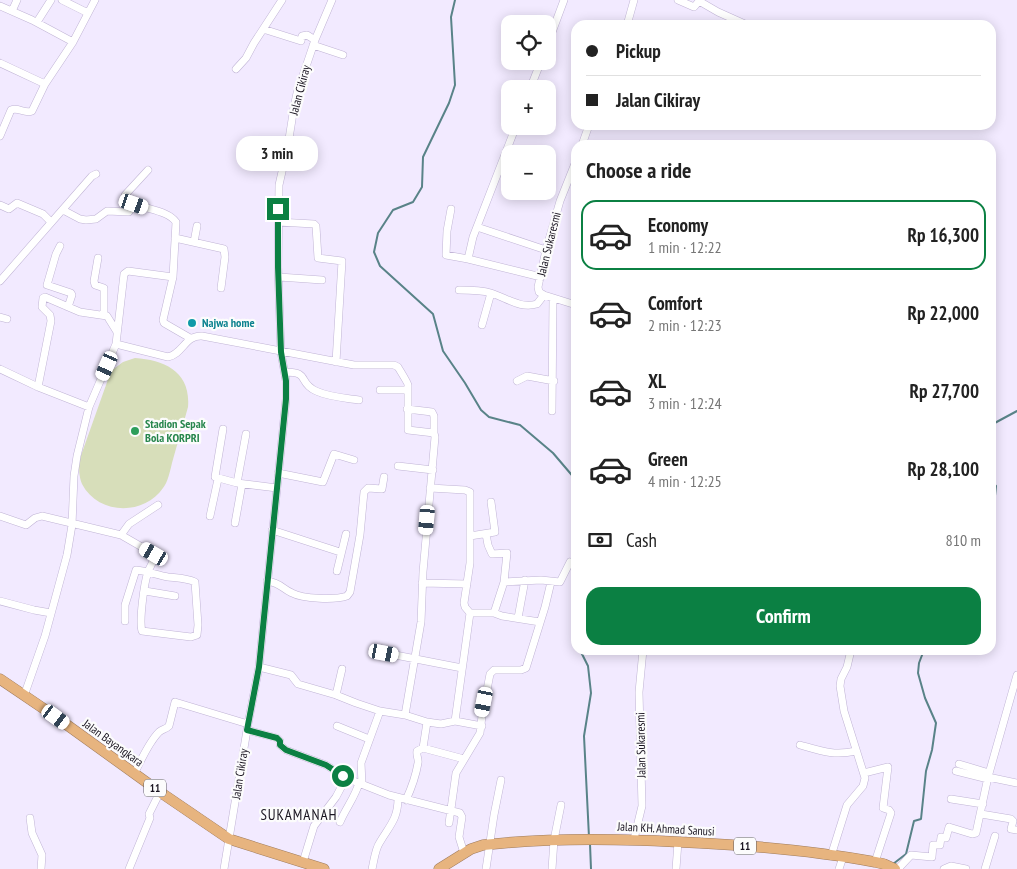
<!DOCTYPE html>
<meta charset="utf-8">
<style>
:root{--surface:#fff;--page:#f2f2f2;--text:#222;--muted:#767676;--line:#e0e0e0;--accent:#0b8043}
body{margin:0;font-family:"PT Sans Narrow",sans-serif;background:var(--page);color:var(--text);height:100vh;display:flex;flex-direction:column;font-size:19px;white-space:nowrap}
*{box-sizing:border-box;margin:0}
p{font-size:16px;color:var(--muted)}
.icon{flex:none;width:28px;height:28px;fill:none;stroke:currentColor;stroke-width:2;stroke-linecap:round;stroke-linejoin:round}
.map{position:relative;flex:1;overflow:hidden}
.sheet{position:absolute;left:571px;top:140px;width:425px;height:515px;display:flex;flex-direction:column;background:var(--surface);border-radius:15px;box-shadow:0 2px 12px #0003}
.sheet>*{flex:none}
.banner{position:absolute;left:571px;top:20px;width:425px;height:110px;border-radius:15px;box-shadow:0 2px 12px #0003;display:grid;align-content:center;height:110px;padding:0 15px;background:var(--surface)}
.fabs{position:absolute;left:501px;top:15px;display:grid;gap:10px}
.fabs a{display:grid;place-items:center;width:55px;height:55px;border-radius:10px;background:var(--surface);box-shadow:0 2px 12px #0003;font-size:25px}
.end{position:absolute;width:22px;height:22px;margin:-11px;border:6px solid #0b8043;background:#fff;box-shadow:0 0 0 2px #fff}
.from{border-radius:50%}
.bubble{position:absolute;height:35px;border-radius:15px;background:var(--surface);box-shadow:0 2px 12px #0003;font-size:16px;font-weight:800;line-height:35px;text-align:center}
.car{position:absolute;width:15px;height:30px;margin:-15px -8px;border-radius:6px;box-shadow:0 0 4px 1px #0007;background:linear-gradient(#fff 24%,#345 0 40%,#fff 0 76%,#345 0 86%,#fff 0)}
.banner b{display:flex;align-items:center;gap:18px;height:48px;font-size:19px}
.banner b+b{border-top:1px solid var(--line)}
.banner i{width:12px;height:12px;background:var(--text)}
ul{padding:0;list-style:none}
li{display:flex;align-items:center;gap:15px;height:70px;margin:0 10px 8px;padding:0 5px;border:2px solid transparent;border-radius:15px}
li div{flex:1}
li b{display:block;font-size:19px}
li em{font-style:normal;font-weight:800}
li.selected{border-color:var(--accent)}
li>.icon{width:45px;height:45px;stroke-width:1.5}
h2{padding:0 15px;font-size:22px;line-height:60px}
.pay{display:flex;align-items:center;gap:12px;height:55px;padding:0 15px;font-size:19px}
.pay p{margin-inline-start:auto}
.button{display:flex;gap:10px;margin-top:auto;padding:10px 15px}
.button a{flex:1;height:58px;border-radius:15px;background:var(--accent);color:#fff;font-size:20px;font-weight:800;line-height:58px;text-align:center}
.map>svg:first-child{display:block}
</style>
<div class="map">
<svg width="1017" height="869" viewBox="0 0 1017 869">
<rect width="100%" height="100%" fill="#f2eaff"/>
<!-- green -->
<path fill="#d7deba" d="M135 358C165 360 191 372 188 407 183 426 177 444 172 463 170 471 168 482 163 488 144 516 98 515 82 484 79 477 79 469 79 461L111 371 123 362Z"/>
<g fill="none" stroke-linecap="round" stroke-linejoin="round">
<!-- stream -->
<path stroke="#598388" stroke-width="2" d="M455 0 451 17 455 85 449 103 423 157 422 187 413 202 393 210 378 233 374 252 380 266 433 314 443 351 465 383 481 410 489 417 520 425 553 453 576 480
M991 425 1017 411
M991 481 996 486 994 506 991 511
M580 650 588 666 591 693 584 736 589 837
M590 844 591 869
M893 864 906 854 914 821 921 819 926 771 932 750 936 723 925 698 918 673 919 663 924 650"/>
<!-- minor casing -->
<g stroke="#c0b4d5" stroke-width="8">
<path id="minor" d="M62 0 88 13
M678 0 694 7 700 0
M699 1 718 12 747 25
M0 6 32 20 73 42
M12 11 17 0
M37 22 51 0
M627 25 634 0
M263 29 301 41 302 36 307 35 315 40
M548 43 564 0
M313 45 343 55
M0 63 45 84
M236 69 246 58 254 43 282 0
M530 89 541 61
M516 126 473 237 468 259 541 277
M0 136 11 110C18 107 25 114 32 111L45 84 73 42 95 0
M582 145 589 125
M576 161 560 201 546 250 538 287 539 292 544 295 576 305
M148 170 125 195V198C138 210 166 208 176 222L173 277 163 320 164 323 190 338
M0 205 9 209 17 203 43 214 51 222
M451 209 447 231 446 255 468 259
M63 210 80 219 86 220 96 219 107 211 129 212 134 204
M278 222 314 224 316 226 318 258 342 261 336 362
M477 227 546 250
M175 238 224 249 225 257 221 288
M194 242 197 226
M60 246 56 254 47 285 71 293 72 295 68 307
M98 258 94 281 95 285 104 288V315
M279 277 322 280
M0 281 92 176 96 174
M459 290C470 290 481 290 491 293 507 298 520 309 537 304L544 295
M0 317 7 319
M482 325 491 293
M116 344 124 274 128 271 173 277
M0 369 38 387 89 407
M285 372C311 372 297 382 316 391 329 397 345 398 359 400
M517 381 527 376 554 381
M38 387 51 321 50 315 42 307 43 298 45 297 80 312 107 316 117 332
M380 390H408
M407 409 432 412 434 416V433
M552 411 553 298
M223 429 215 477 237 483 277 488
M398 466 433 470
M278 473 323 482 334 454 354 460
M237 483 246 434
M430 488 465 490 470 492V563L464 603 465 607 470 613
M0 516 26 525 35 518 42 516 121 535 154 554C155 561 150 566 148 572 144 583 139 621 142 631L191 637 197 635 198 625 195 582C187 578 177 578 168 577 157 575 147 571 136 570L125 605V621
M210 516 218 479
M235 523 242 484
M272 530 340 552
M486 534 488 545 492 554 507 553 504 582
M121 535 129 524 158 505
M470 536 495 532 491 502
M337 571 346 534
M267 581C281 583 281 588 292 593 303 599 335 600 347 596L350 592 360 535 364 492 368 488 382 489 384 477
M422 583 467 584
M145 591 175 596
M0 601 34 610 51 613
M494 613 504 582 541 580 560 582 570 562
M518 618 525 580
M385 653 462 668
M259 667 291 675 298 684 336 695 356 703 380 711 405 715
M336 695 342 669
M24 696 45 636 67 555 72 525 74 476 77 456 89 407 116 344 168 357C183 354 185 335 202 336L354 365H394L398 367C399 369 408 383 408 385V430L434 433 435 437 423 572 421 622 405 715 427 722 423 748 464 759
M455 721 470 613H494L502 616 540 622
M427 722 441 724 455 721 482 726
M337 726 369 739
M247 730 277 738 280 741V745L286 750 326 765 346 778 389 795 460 813 462 817 459 837 464 853
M800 745C821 751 834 756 856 751
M959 764 989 773
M956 771 988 779
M864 773 888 767 883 808 889 810 891 813 875 862
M134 774C141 761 148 743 159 732 163 729 166 729 169 726L175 702 248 724
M988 777 1017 783
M362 784 361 763 380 711
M951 799 983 804
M406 800C411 789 416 775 418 763 419 759 416 756 417 751L423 748
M981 814 1011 819 1013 821 1011 829 1017 830
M30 818 32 833 42 855 41 869
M340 822C346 808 355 797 359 783
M449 823 456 773 480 733 482 716 490 674 494 670H521L526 668 545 607 551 582
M634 839 642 806 639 692 643 650
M831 856 847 805 863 786 865 778 844 711 840 686 841 679 847 667 851 650
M303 862 314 826 336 797 346 778
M129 869 150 818 149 814 160 792
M224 869 248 724 259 667 286 399V381L281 352 278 267 279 185 288 145 294 107 297 93 315 40 332 0
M372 869C374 861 375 849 380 842 390 825 398 819 398 798
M486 869 494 815 501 780
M552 869 554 840 561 805
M676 869 678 842
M839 869 843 857
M898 869 911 855 932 857 933 845H940L941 837 946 838 949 827 972 834 976 833 988 777 1017 675
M944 869 951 866 966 869
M985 869 995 836"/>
</g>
<!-- highway casing -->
<g stroke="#9f7c5e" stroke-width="11">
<path id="highway" d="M0 679 56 717 160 792 229 839 324 869
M439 869 471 849 483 845C555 837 627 839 700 843 758 846 817 851 875 862L884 864 895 869"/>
</g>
<!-- minor -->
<use href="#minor" stroke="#fff" stroke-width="7"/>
<!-- highway -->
<use href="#highway" stroke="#e7b47f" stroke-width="10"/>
</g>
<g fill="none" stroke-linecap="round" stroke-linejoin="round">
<!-- route -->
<path stroke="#0b8043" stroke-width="6" d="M278 209V267L281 352 286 381V399L259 667 247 730 277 738 280 741V745L286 750 326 765 343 776"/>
</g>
<!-- markers -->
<circle fill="#0f9aa8" stroke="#fcfcfc" stroke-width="2" cx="192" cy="323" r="5"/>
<circle fill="#2e9e5b" stroke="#fcfcfc" stroke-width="2" cx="135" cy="431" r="5"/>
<g text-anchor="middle" stroke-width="4.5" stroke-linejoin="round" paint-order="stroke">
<!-- shield labels -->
<g fill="#fcfcfc" stroke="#5d5a62" stroke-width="1">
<rect x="144" y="779.5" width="22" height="17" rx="4"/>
<rect x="734" y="837.5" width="22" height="17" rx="4"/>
</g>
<g font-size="11" font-weight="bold" fill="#191420">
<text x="155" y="792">11</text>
<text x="745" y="850">11</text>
</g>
<!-- street labels -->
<g font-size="12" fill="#191420" stroke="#fcfcfc">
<text transform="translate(300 90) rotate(-75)" y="4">Jalan Cikiray</text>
<text transform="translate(549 244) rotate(-76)" y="4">Jalan Sukaresmi</text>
<text transform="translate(113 743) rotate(36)" y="4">Jalan Bayangkara</text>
<text transform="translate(641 745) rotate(-91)" y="4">Jalan Sukaresmi</text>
<text transform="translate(240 774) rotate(-81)" y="4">Jalan Cikiray</text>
<text transform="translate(666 829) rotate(3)" y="4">Jalan KH. Ahmad Sanusi</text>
</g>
<!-- culture labels -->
<g font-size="12" font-weight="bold" fill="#0d838f" stroke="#fcfcfc" text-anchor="start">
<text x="202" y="327">Najwa home</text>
</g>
<!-- leisure labels -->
<g font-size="12" font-weight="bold" fill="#27864d" stroke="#fcfcfc" text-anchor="start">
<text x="145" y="428">Stadion Sepak<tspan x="145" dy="14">Bola KORPRI</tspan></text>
</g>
<!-- quarter labels -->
<g font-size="15" letter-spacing="1" fill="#191420" stroke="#fcfcfc">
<text x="299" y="820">SUKAMANAH</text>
</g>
</g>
</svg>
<div class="fabs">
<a><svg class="icon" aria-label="locate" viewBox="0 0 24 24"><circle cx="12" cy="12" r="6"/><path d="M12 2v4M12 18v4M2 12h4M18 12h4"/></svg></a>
<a>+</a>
<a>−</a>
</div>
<i class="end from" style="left:343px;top:776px"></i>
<i class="end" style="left:278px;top:209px"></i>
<div class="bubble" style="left:236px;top:136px;width:82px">3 min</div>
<i class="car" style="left:134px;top:204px;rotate:109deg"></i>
<i class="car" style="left:107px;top:366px;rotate:204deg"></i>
<i class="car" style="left:427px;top:520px;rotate:185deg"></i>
<i class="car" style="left:154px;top:554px;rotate:300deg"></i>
<i class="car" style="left:384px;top:653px;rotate:101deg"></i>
<i class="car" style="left:484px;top:702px;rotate:191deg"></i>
<i class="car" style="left:56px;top:717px;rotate:126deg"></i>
<div class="banner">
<b><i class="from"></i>Pickup</b>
<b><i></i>Jalan Cikiray</b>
</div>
<section class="sheet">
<h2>Choose a ride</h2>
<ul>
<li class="selected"><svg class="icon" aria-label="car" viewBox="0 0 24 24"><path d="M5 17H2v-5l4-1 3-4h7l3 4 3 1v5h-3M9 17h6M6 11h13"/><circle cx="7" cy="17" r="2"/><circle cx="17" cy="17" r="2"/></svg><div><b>Economy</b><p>1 min · 12:22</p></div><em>Rp 16,300</em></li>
<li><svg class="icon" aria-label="car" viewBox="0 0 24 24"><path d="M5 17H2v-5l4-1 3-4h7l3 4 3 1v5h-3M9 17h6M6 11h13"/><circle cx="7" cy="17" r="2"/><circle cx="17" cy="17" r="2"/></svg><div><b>Comfort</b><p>2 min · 12:23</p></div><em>Rp 22,000</em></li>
<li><svg class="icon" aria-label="car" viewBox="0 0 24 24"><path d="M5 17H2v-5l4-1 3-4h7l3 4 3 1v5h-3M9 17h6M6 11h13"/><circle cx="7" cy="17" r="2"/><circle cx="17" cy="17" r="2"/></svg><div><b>XL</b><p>3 min · 12:24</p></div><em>Rp 27,700</em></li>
<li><svg class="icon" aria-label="car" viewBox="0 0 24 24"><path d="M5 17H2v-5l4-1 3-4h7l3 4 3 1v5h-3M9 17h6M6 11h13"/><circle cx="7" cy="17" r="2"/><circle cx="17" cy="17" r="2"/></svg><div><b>Green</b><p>4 min · 12:25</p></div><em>Rp 28,100</em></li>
</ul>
<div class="pay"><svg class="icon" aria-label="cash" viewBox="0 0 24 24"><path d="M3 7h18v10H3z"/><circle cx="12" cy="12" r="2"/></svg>Cash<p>810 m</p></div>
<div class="button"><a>Confirm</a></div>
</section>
</div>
